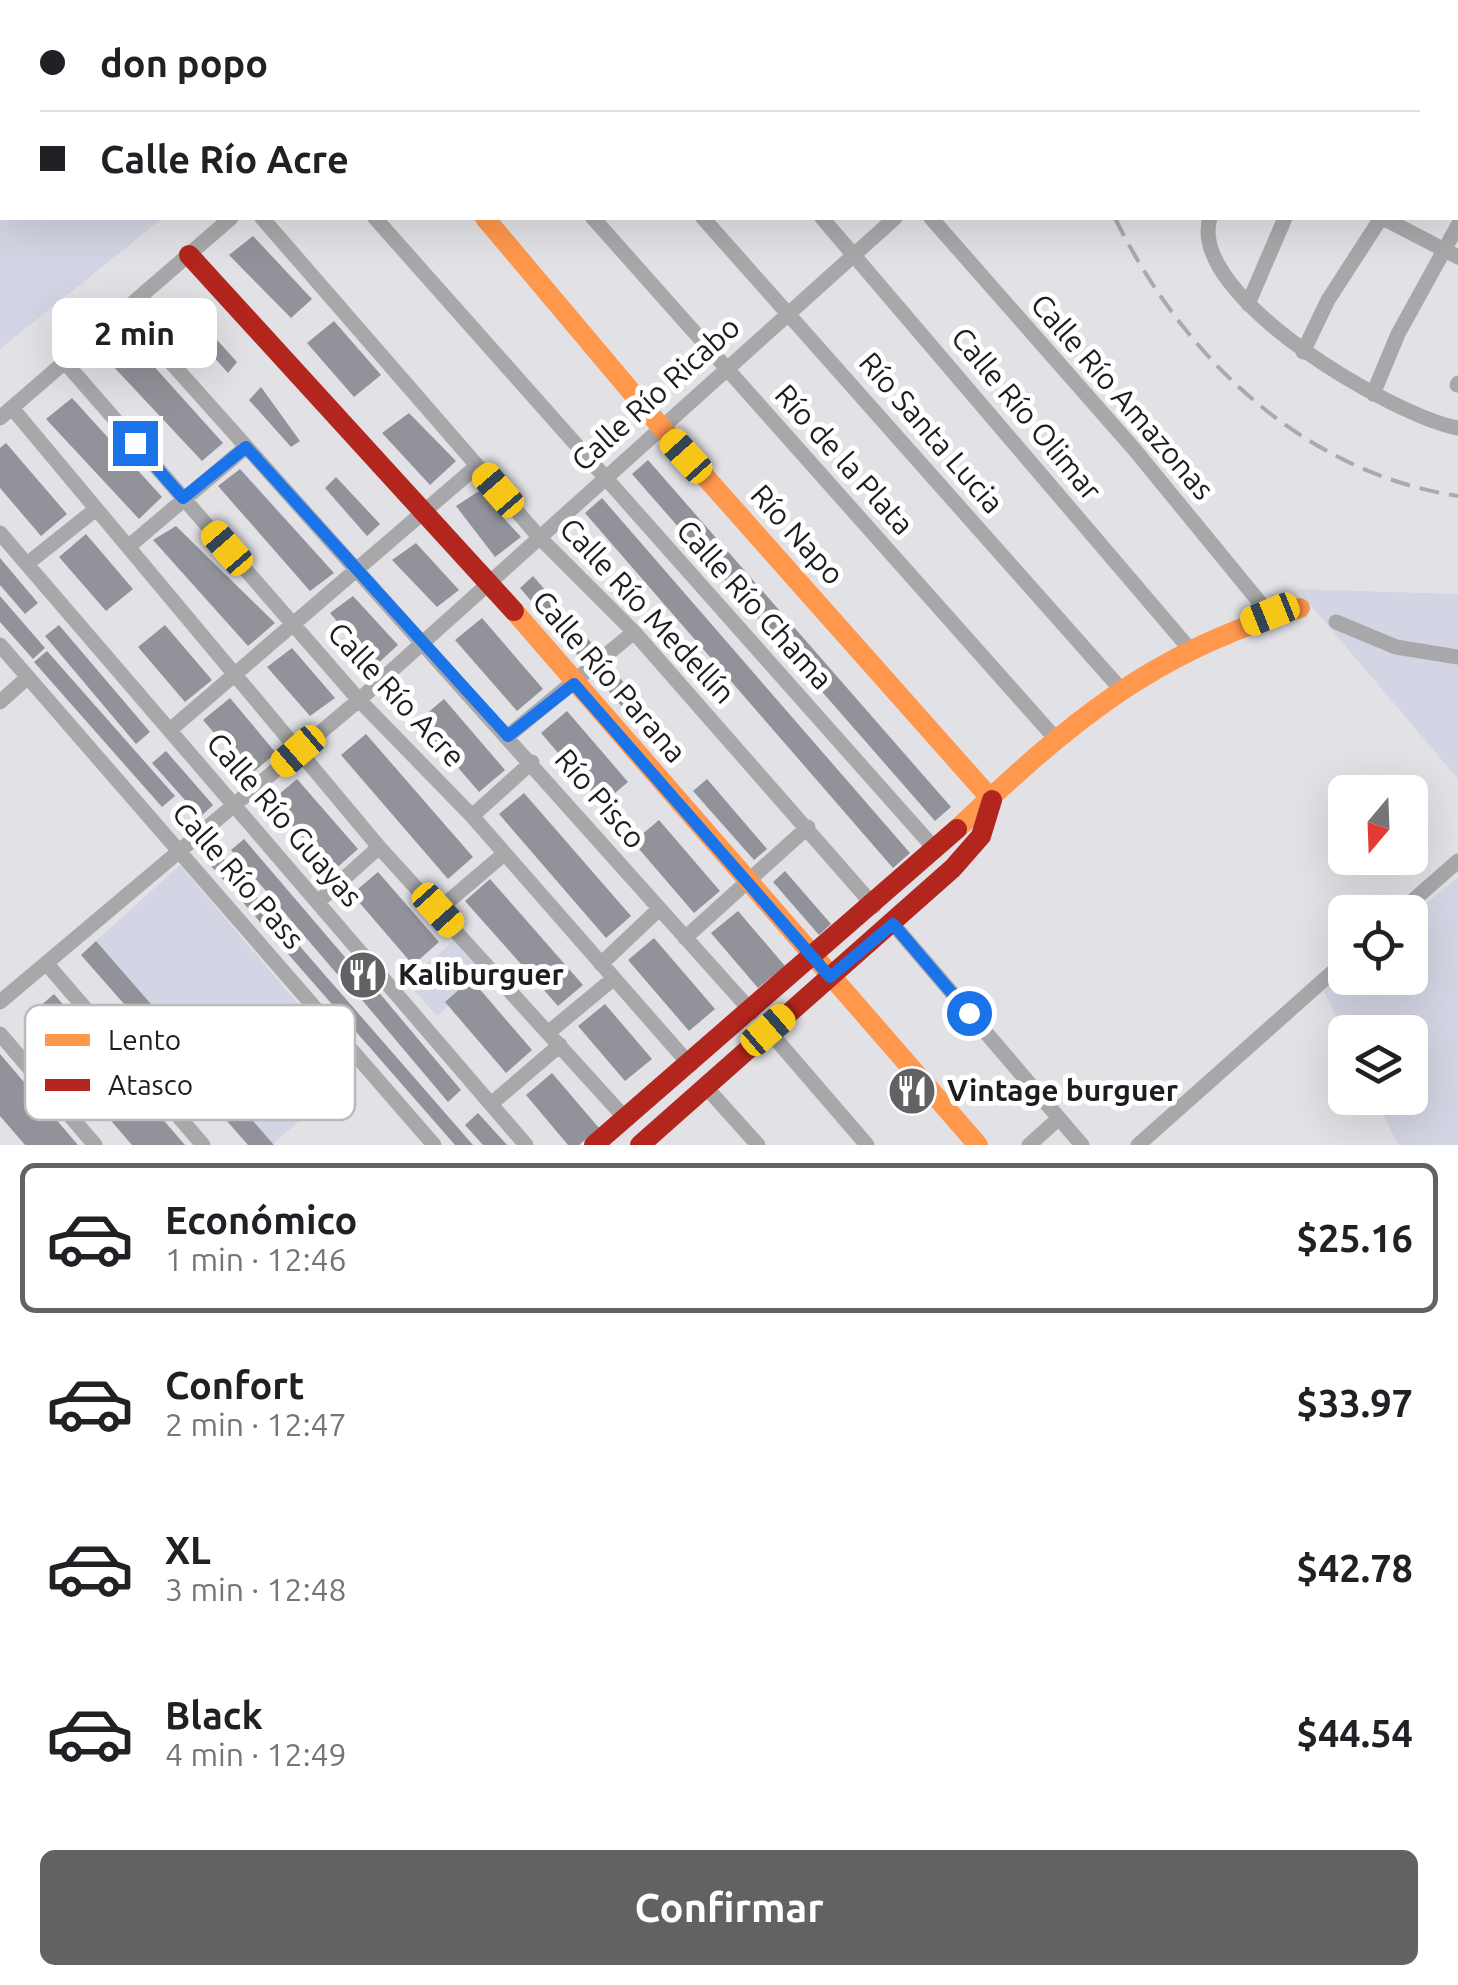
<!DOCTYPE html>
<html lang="es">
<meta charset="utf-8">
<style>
:root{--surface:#fff;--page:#f6f6f6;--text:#202124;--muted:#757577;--line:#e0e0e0;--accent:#626265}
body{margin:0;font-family:Ubuntu,sans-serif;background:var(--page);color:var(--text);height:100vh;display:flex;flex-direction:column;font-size:38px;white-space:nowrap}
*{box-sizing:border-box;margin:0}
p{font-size:32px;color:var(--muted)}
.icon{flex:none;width:55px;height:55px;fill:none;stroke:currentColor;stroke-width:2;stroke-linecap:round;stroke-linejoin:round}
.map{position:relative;height:1145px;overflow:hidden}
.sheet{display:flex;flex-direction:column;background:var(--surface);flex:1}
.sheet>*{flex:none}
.top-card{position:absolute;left:0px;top:0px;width:1460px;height:220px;box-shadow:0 10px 40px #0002;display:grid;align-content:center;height:220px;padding:0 40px;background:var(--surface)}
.needle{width:65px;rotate:199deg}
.tools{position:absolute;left:1328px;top:775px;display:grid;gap:20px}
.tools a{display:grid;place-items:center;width:100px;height:100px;border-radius:15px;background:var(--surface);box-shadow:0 10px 40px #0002;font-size:50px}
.end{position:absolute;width:45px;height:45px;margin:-22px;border:12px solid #1a73e8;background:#fff;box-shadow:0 0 0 5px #fff}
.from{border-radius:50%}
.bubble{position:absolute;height:70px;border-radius:15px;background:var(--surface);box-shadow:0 10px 40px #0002;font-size:32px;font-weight:600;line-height:70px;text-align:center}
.car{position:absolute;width:30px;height:60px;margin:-30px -15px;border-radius:12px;box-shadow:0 0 8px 2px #0007;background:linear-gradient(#f5c518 24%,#345 0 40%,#f5c518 0 76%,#345 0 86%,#f5c518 0)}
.top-card b{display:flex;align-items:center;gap:35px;height:95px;font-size:38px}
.top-card b+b{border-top:2px solid var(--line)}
.top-card i{width:25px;height:25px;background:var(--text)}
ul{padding:18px 0 0;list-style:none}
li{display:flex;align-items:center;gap:30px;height:150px;margin:0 20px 15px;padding:0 20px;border:5px solid transparent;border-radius:15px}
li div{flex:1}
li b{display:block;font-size:38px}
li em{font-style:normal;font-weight:600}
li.active{border-color:var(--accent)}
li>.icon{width:90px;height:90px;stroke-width:1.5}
.action{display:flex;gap:20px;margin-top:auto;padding:20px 40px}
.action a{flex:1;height:115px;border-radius:15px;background:var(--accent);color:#fff;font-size:40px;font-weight:600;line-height:115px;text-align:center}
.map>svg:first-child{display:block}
</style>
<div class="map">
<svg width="1458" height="1145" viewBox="0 0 1458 1145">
<rect width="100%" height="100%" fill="#e2e2e6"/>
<!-- green -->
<path fill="#d3d5e4" d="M0 0 97 2H2V218H163L0 349Z
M1297 589 1458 594V779Z
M180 865 356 1072 273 1144 96 941Z
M1458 877V1145H1398L1375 1098H1410V1032H1345V1036L1323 990 1345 972V978H1410V917Z
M454 941 483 974 437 1016 406 981Z"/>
<!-- building -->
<path fill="#92929a" d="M253 236 312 299 291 318 229 255Z
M180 299 237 362 228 373 168 306Z
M334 321 381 375 354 397 307 343Z
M132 342 223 443 202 461 110 363Z
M261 387 300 441 291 447 249 400Z
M72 398 162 497 139 519 46 419Z
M409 413 456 461 430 485 382 433Z
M6 443 67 514 41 536 0 488V448Z
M648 460 951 807 935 821 632 474Z
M240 469 334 573 310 591 218 486Z
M336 477 380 524 367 536 325 488Z
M479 491 521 537 495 557 456 506Z
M602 498 910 853 893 868 585 513Z
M176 526 275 623 248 646 153 540Z
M86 534 133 589 106 611 59 557Z
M416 543 459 590 437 607 392 560Z
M0 558 38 603 25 614 0 585Z
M533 576 594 646 580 658 520 588Z
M0 596 45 648 33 659 0 622Z
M353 596 398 645 375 666 330 613Z
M482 618 543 689 517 711 455 640Z
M59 625 150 732 136 744 45 636Z
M165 625 212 680 185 702 138 647Z
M292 648 335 698 310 716 267 667Z
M47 651 175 796 162 807 34 662Z
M613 670 673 740 660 751 600 681Z
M230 698 276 753 250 775 203 720Z
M444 699 505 770 479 792 418 721Z
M567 711 628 782 602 804 541 733Z
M366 734 473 857 448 879 341 755Z
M166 751 213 805 200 817 152 763Z
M297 779 358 849 332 872 271 801Z
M707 779 767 849 754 860 693 791Z
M524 793 631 916 606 938 499 814Z
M659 820 720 891 694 913 633 842Z
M244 839 350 963 337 974 231 850Z
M216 850 473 1145H455L205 859Z
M785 871 831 924 819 935 773 882Z
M378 872 439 942 413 965 352 894Z
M490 879 583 985 558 1006 465 901Z
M738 911 785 966 758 988 711 933Z
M654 938 715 1009 689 1031 628 960Z
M96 941 274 1145H248L81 955Z
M471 979 532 1050 506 1073 445 1002Z
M371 983 461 1090 448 1102 357 994Z
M54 994 185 1145H132L24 1020Z
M605 1004 652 1059 625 1081 578 1026Z
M0 1054 78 1145H25L0 1116Z
M552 1073 599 1128 579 1145H568L526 1095Z
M478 1113 507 1145H483L465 1125Z"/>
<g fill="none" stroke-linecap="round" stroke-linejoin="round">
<!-- street -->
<path stroke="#a8a8aa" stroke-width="15" d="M509 0 511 2
M626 0 629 2
M737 0 739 2
M843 0 846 2
M951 0 953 2
M1011 0V2
M1432 0 1436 2
M473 2 476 0
M1400 2 1402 0
M1458 14V15
M1458 74V73
M262 218 540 538 634 632 874 906
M375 218 934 848
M593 218 1055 738
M703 218 1118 686
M822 218 1188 647
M931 218 1134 449 1270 615
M1210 218C1186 296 1393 416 1458 428
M1383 218 1458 257
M1248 304 1285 218
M124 310 752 1012
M1303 352 1328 300 1381 218
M64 361 359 700 472 816 690 1065
M1457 385 1458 383
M1373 394 1398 334 1458 225
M12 408 379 847 625 1118
M0 418 231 218
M0 533 526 1145
M128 547 246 447
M27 564 96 509
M1336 622 1396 647 1458 657
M0 645 434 1145
M0 702 28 677
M170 730 477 466
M508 736 634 632
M472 816 532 762
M318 902 379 847
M438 910 504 854
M1400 912 1458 861
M893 924 1082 1145
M685 938 808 827
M46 963 203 1145
M601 964 659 909
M0 1002 359 700 895 218
M768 1030 867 1145
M549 1032 613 979
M0 1034 95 1145
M705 1086 758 1145
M491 1104 560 1045
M1029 1145 1058 1119
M1138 1145 1345 961"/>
<!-- slow -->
<path stroke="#ff974d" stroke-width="20" d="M431 0 435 2
M485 218 661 427 992 800
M514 611 978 1145
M957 829C1071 722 1147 655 1300 608"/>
<!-- jam -->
<path stroke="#b3261e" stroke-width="20" d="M189 255 514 611
M594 1145 957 829
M640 1145 953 868 981 836 992 800"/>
<!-- rail -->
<path stroke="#aaaaab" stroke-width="4" stroke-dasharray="20 10" stroke-linecap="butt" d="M1075 0V2
M1115 218C1182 355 1301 472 1458 496"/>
</g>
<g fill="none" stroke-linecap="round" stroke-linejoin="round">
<!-- route -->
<path stroke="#1a73e8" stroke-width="12" d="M135 443 183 498 246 447 508 736 574 684 830 977 893 924 969 1013"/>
</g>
<!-- icons -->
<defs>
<g id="restaurant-disc" transform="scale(2.5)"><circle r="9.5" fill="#626265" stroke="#fff"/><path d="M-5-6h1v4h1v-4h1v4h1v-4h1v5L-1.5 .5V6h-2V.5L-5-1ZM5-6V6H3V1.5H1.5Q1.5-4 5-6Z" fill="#fff"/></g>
</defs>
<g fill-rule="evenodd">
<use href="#restaurant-disc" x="363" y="975"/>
<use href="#restaurant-disc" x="912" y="1091"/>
</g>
<g text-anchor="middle" stroke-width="10" stroke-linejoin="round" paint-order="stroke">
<!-- street labels -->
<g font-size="30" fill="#1d1d1f" stroke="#fff">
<text transform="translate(656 394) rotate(-42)" y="10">Calle Río Ricabo</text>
<text transform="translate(1122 397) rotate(49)" y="10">Calle Río Amazonas</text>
<text transform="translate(1026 414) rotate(50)" y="10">Calle Río Olimar</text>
<text transform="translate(931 433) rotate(49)" y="10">Río Santa Lucia</text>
<text transform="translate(844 460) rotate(48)" y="10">Río de la Plata</text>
<text transform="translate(797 535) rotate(48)" y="10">Río Napo</text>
<text transform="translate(754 605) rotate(48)" y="10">Calle Río Chama</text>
<text transform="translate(647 611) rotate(47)" y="10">Calle Río Medellín</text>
<text transform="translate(609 677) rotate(49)" y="10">Calle Río Parana</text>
<text transform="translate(396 695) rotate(47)" y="10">Calle Río Acre</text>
<text transform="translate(600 799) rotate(49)" y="10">Río Pisco</text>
<text transform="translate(284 820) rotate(49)" y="10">Calle Río Guayas</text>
<text transform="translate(238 876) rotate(49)" y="10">Calle Río Pass</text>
</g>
<!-- poi labels -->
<g font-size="30" font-weight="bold" fill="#1d1d1f" stroke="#fff" text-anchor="start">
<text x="398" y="985">Kaliburguer</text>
<text x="947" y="1101">Vintage burguer</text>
</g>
</g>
<!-- legend -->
<rect x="25" y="1005" width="330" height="115" rx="15" fill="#fff" stroke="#bbbbbc" stroke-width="2.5"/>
<rect x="45" y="1034" width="45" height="12" fill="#ff974d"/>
<rect x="45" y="1079" width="45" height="12" fill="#b3261e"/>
<g font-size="28" fill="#1d1d1f">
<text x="108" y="1050">Lento</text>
<text x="108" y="1095">Atasco</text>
</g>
</svg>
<div class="tools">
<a><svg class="needle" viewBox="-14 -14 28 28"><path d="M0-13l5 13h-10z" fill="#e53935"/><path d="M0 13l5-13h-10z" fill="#757577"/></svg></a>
<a><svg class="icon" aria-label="locate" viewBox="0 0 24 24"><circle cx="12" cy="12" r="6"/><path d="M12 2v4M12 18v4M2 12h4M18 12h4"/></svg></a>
<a><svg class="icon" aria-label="layers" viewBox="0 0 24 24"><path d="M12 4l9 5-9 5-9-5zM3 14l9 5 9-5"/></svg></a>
</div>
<i class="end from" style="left:969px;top:1013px"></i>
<i class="end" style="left:135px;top:443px"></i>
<div class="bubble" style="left:52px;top:298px;width:165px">2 min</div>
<i class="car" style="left:686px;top:456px;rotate:318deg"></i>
<i class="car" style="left:498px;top:490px;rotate:319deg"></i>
<i class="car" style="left:227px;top:548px;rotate:319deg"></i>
<i class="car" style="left:1270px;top:614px;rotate:248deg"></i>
<i class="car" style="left:298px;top:751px;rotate:229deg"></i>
<i class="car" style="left:438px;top:910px;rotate:138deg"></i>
<i class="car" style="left:768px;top:1030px;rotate:49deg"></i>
<div class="top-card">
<b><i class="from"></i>don popo</b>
<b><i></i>Calle Río Acre</b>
</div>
</div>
<section class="sheet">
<ul>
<li class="active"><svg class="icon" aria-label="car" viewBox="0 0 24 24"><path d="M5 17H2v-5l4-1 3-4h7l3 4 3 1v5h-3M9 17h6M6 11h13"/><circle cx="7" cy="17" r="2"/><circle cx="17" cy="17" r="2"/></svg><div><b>Económico</b><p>1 min · 12:46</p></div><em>$25.16</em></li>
<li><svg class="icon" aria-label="car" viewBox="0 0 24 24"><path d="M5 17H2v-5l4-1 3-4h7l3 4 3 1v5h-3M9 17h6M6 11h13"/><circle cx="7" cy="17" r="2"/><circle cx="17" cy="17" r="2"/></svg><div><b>Confort</b><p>2 min · 12:47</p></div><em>$33.97</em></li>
<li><svg class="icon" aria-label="car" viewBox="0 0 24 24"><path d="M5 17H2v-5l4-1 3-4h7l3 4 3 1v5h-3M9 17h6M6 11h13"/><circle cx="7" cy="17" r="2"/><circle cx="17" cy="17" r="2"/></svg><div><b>XL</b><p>3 min · 12:48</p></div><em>$42.78</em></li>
<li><svg class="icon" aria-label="car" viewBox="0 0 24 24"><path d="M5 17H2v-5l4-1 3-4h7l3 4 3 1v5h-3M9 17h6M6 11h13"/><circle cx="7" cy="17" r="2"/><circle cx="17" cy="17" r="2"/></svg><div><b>Black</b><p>4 min · 12:49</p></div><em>$44.54</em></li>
</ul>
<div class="action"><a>Confirmar</a></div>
</section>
